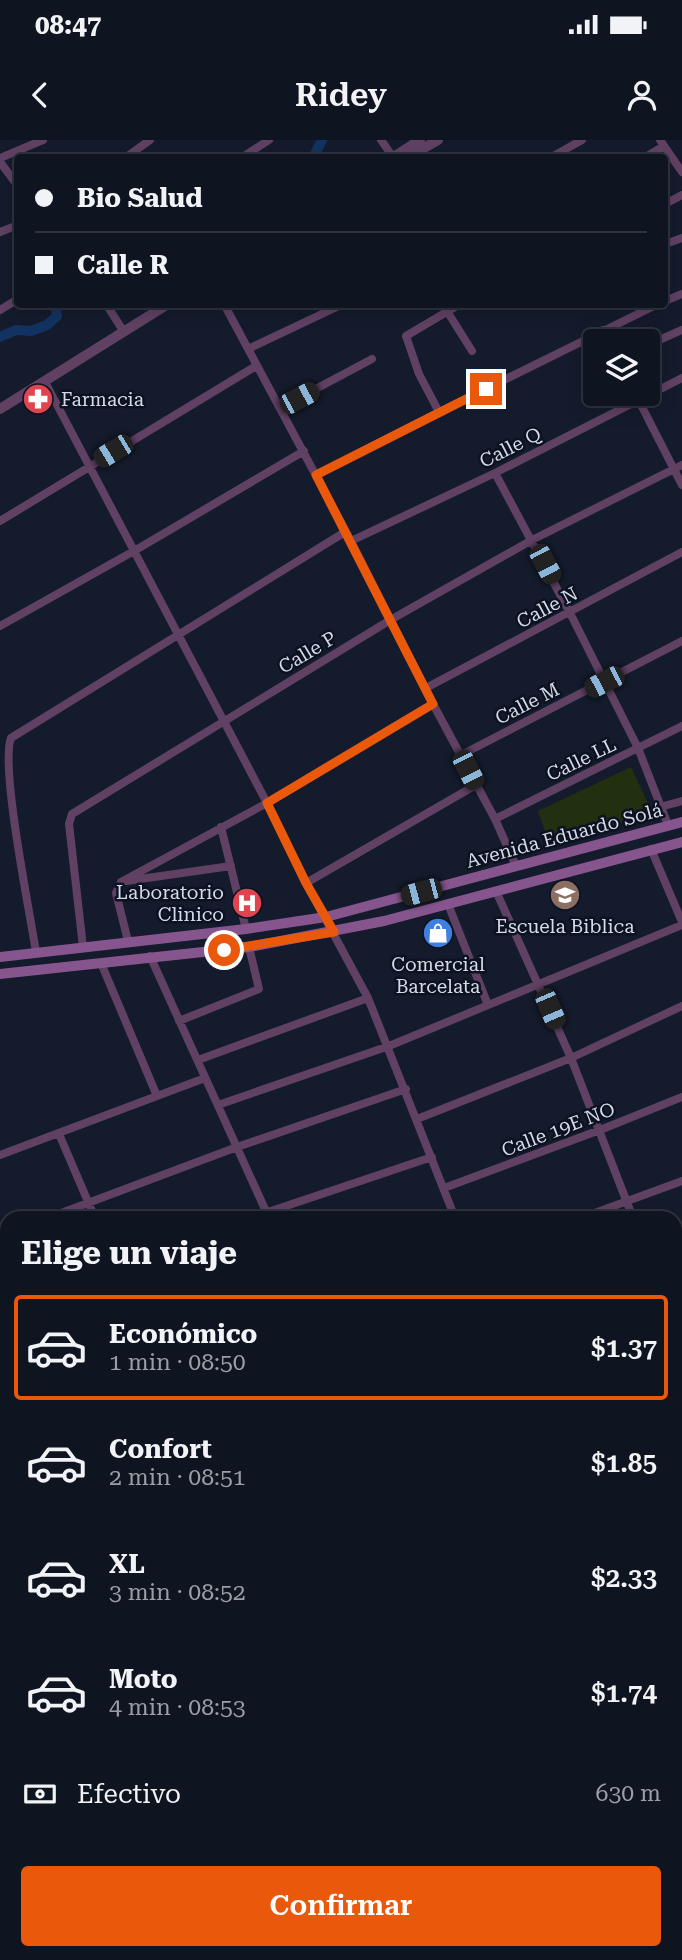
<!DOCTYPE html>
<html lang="es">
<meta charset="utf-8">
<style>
:root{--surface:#0f1421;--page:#1d212e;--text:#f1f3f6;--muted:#9b9ea5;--line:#2f333f;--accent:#ea580c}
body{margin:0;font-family:"Roboto Serif",serif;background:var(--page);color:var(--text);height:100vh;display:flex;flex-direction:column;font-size:26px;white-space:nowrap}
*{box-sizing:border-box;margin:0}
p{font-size:23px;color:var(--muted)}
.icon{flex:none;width:38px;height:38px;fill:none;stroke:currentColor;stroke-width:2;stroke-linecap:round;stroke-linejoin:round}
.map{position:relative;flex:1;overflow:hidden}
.sheet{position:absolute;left:0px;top:1071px;width:682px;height:749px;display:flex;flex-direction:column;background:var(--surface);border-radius:21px 21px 0 0;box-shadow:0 4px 18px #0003,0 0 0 2px var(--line)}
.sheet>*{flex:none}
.top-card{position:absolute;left:14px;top:14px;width:654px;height:154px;border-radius:7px;box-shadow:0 4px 18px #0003,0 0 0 2px var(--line);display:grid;align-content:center;height:154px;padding:0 21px;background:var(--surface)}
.buttons{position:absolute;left:583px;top:189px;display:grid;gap:14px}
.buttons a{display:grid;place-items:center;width:77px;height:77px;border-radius:7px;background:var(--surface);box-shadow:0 4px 18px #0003,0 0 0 2px var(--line);font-size:35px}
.end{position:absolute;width:32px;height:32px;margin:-16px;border:9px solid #ea580c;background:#fff;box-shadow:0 0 0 4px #fff}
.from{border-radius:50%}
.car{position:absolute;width:21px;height:42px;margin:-21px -10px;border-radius:9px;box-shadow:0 0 5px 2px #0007;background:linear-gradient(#222 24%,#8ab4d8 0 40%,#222 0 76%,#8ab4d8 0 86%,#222 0)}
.top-card b{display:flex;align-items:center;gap:24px;height:66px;font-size:26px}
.top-card b+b{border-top:2px solid var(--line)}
.top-card i{width:18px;height:18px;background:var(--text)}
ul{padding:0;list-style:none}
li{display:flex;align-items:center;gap:21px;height:105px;margin:0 14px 10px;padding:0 7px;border:4px solid transparent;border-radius:7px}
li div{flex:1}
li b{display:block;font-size:26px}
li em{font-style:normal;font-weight:600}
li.active{border-color:var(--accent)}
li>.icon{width:63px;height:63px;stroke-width:1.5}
h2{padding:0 21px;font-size:32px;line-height:84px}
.pay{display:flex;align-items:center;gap:18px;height:77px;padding:0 21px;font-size:26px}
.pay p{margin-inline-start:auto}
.primary-button{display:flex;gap:14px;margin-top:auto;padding:14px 21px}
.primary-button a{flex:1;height:80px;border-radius:7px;background:var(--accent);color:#fff;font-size:28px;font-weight:600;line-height:80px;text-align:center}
.status{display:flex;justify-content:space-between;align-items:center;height:49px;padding:0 35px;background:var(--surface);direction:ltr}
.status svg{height:19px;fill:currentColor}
header{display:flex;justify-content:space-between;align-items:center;height:91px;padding:0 21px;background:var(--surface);font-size:32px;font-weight:600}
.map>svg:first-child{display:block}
</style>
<div class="status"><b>08:47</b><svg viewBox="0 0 49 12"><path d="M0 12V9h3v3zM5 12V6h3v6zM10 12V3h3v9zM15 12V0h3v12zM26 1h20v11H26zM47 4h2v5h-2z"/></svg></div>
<header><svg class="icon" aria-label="back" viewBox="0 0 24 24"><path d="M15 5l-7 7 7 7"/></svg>Ridey<svg class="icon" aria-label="person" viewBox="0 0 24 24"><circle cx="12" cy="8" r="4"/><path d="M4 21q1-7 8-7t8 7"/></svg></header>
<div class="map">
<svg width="682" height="1820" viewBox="0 0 682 1820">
<rect width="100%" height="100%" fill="#141b2c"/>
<!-- green -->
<path fill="#22300f" d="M631 627 653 674 549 703 538 671Z"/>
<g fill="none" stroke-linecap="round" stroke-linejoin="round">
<!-- canal -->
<path stroke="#123361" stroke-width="10" d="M313 18 322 0
M0 197 16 190 31 191 47 185 57 176 55 164"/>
<!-- minor -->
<path stroke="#604164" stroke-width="8" d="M381 0 393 17
M660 0 682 32
M0 18 43 0
M125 18 150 0
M241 18 269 0
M550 18 582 0
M644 18 664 6
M0 22 18 46
M665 64 682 55
M0 92 18 85
M665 104 682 98
M665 161 682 154
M106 164 124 192
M224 164 351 401 433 564 495 679 516 726
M0 170 18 159
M447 171 472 211
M603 190 609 201
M648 205 682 190
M248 209 343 164
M45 242 267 663 306 743 368 858 455 1078
M638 259 682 345
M280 268 372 219
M439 272 419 234 406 196 460 164
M495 333 570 473 638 608 668 685
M316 335 439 272 658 164
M0 381 256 226
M351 401 495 333 682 238
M0 486 134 411 304 311
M426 548 682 412
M461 615 682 501
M660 667 682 661
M495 679 682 586
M221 687 246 789
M651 709 682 782
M126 741 231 726
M306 743 476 645
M496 751 571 918 633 1078
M448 764 488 865
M128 801 116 753 121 742 267 663 433 564
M83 807 69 684 72 674 392 479 532 400 682 325
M36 812C30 773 0 626 11 598L345 392
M150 816 269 1078
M101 823 157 956
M179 881 259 849 249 807
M198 920 368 858
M218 965 389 906 682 785
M417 979 571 918 682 866
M59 994 95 1078
M0 1015 205 938
M444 1048 600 990 682 957
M48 1078 237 1007 406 949
M250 1078 432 1017
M581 1078 682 1041
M0 1096 7 1093
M676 1124 682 1121
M0 1178 7 1175
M676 1197 682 1215
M0 1256 7 1253
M676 1300 682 1297
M0 1344 7 1342
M0 1378 7 1402
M676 1411 682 1463
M0 1453H7
M0 1504 7 1503
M676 1541 682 1542
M0 1556 7 1555
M676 1596 682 1597
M0 1635 7 1616
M676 1643 682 1644
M682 1658 678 1710 682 1716
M0 1796 7 1777
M382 1813 386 1820"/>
<!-- tertiary -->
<path stroke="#604164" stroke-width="10" d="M392 18 420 0
M407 18 438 0
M0 269 168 164"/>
<!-- secondary -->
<path stroke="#87558d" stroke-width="10" d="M0 817 246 789 326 777 682 682
M0 834 249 807 384 781 682 702"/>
</g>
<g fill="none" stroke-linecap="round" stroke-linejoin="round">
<!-- route -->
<path stroke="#ea580c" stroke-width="9" d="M224 810 334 792 306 743 267 663 433 564 316 335 486 249"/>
</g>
<!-- icons -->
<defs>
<g id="pharmacy-disc" transform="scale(1.575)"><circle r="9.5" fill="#e0444e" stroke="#0c1222"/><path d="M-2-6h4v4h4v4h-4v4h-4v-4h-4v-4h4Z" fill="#fff"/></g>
<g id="school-disc" transform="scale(1.575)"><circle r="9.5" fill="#8d6e63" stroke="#0c1222"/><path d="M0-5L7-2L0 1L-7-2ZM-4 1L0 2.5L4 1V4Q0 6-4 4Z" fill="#fff"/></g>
<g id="hospital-disc" transform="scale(1.575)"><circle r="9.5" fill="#e0444e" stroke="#0c1222"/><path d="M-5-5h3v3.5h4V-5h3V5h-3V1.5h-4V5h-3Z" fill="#fff"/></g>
<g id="shop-disc" transform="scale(1.575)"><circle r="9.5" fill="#3f7fe0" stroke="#0c1222"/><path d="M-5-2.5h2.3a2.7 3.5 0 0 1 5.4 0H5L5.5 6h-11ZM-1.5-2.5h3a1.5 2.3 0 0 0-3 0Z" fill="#fff"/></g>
</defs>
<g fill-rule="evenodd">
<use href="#pharmacy-disc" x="38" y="259"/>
<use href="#school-disc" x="565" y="755"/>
<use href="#hospital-disc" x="247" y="763"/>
<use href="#shop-disc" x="438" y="793"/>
</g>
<g text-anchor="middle" stroke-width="5" stroke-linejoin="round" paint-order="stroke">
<!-- poi labels -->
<g font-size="19" fill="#d4dae6" stroke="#0c1222">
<text x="61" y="266" text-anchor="start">Farmacia</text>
<text x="224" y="759" text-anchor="end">Laboratorio<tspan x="224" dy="22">Clinico</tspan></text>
<text x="565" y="793">Escuela Biblica</text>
<text x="438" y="831">Comercial<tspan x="438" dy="22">Barcelata</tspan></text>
</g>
<!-- street labels -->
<g font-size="19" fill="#d4dae6" stroke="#0c1222">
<text transform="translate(510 307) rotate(-27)" y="7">Calle Q</text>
<text transform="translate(547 467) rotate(-28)" y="7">Calle N</text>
<text transform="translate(307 512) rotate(-31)" y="7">Calle P</text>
<text transform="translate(527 563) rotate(-27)" y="7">Calle M</text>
<text transform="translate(581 619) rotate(-26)" y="7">Calle LL</text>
<text transform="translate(564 695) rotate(-15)" y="7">Avenida Eduardo Solá</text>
<text transform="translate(558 989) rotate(-21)" y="7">Calle 19E NO</text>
</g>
</g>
</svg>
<div class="buttons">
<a><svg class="icon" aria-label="layers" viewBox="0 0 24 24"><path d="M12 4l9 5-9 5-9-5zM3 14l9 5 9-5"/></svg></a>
</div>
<i class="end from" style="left:224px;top:810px"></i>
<i class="end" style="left:486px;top:249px"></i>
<i class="car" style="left:299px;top:258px;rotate:62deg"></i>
<i class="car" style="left:113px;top:311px;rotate:239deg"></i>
<i class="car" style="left:545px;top:424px;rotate:152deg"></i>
<i class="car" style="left:604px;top:542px;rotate:243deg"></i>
<i class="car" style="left:468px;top:630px;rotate:153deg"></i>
<i class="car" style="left:421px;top:752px;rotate:255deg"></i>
<i class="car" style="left:550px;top:869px;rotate:157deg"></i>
<div class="top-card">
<b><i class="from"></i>Bio Salud</b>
<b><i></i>Calle R</b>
</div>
<section class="sheet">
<h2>Elige un viaje</h2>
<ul>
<li class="active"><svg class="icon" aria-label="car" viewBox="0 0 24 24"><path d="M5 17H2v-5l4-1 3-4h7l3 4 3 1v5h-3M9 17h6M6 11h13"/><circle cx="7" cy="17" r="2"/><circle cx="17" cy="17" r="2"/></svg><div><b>Económico</b><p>1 min · 08:50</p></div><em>$1.37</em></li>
<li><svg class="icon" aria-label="car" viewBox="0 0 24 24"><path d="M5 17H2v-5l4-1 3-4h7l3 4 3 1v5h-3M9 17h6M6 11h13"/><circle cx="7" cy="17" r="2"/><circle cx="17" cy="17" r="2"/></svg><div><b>Confort</b><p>2 min · 08:51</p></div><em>$1.85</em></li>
<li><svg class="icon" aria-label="car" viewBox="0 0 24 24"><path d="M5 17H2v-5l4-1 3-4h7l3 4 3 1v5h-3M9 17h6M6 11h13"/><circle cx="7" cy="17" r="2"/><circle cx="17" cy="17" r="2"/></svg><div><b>XL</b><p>3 min · 08:52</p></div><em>$2.33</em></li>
<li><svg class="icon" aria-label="car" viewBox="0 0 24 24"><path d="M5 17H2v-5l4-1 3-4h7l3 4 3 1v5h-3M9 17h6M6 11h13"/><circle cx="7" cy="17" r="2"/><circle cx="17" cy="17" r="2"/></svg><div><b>Moto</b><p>4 min · 08:53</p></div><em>$1.74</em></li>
</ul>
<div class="pay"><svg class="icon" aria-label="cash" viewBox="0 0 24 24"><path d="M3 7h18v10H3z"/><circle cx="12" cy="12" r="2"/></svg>Efectivo<p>630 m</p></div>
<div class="primary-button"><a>Confirmar</a></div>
</section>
</div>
